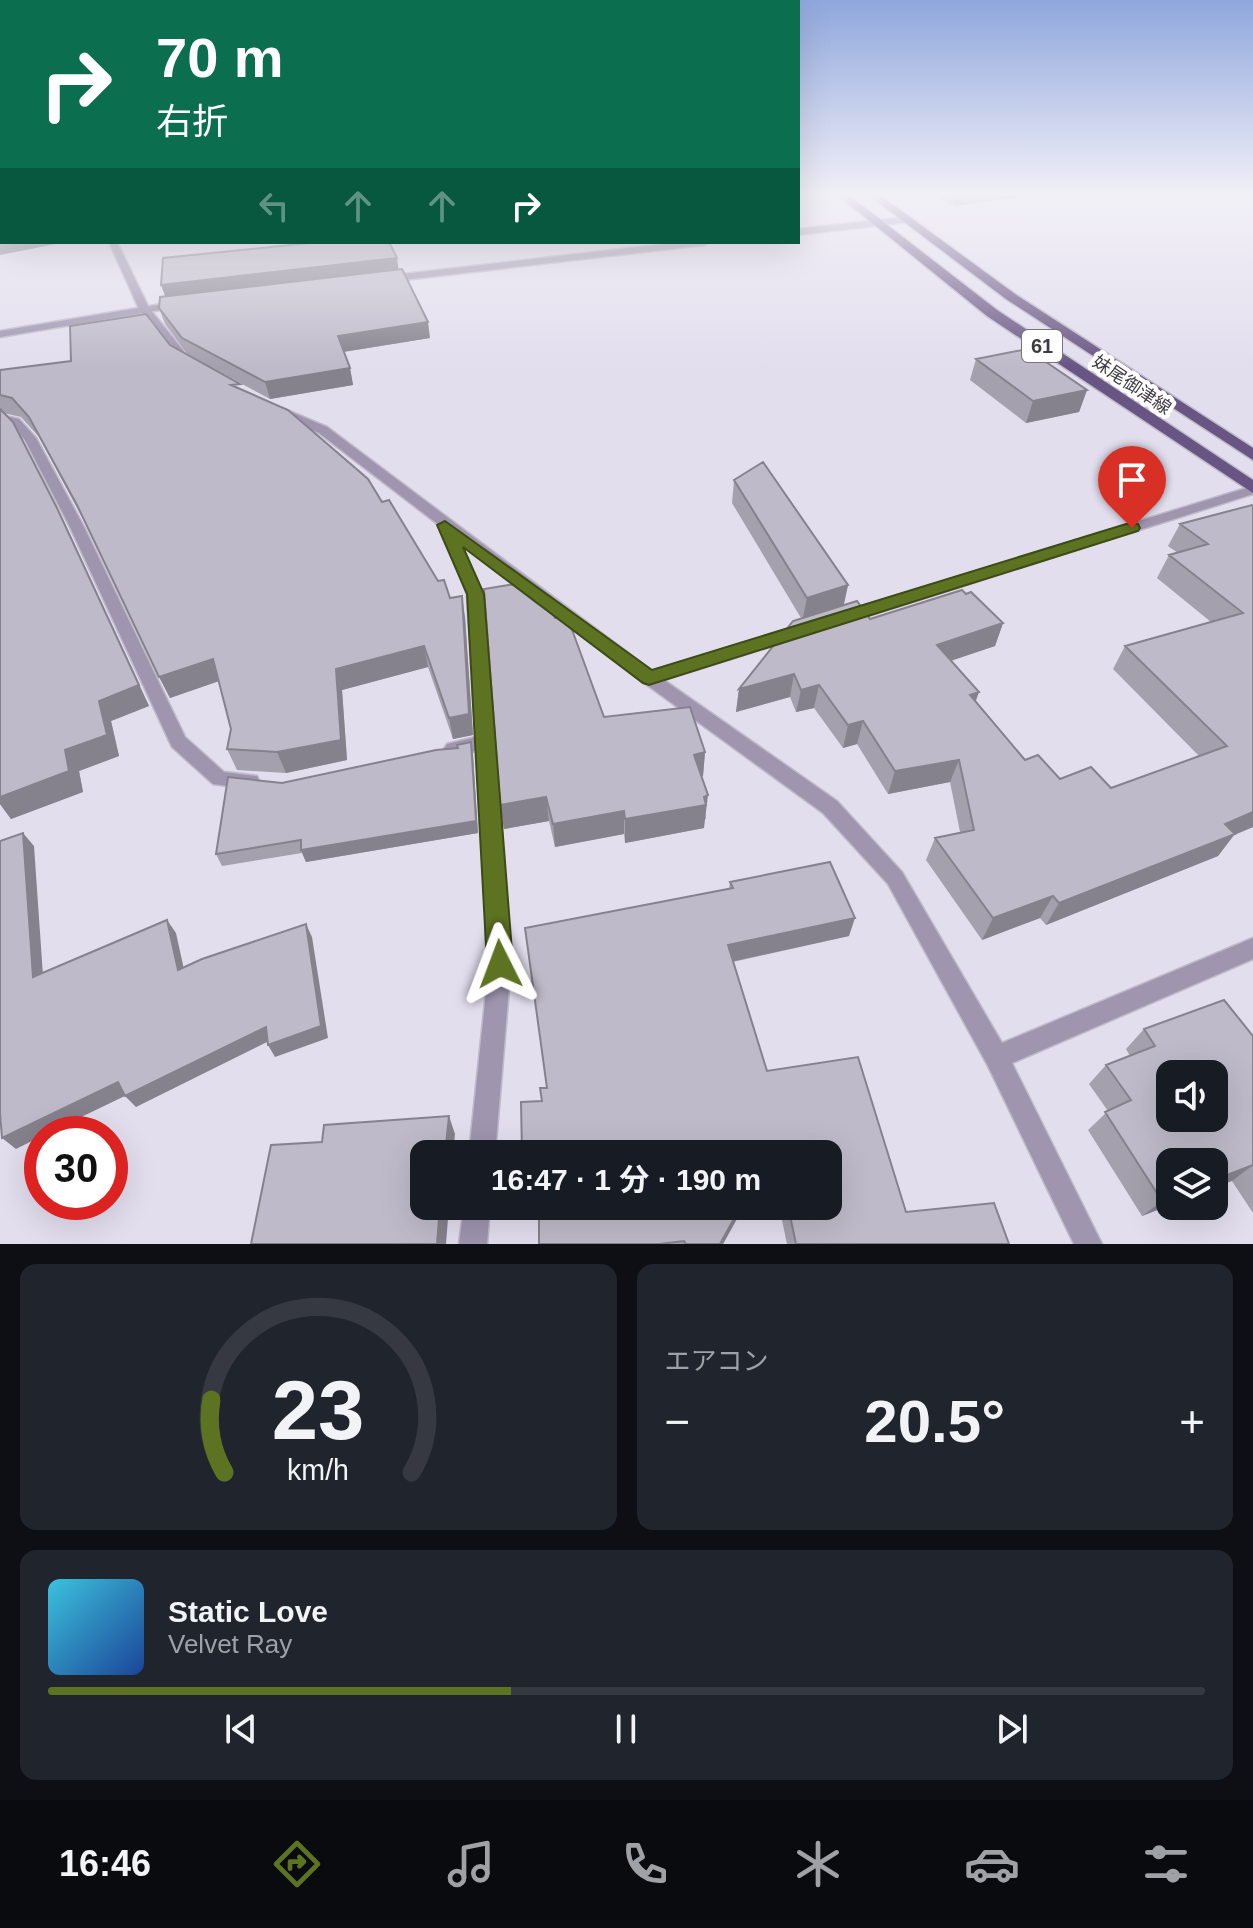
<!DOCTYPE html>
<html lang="ja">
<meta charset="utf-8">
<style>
:root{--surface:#171b24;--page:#20242c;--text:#f1f3f6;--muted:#9ea1a6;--line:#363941;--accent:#5e7322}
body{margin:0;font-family:Helvetica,"Noto Sans JP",sans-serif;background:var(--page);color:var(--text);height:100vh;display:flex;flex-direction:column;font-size:30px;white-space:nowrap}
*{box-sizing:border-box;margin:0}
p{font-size:26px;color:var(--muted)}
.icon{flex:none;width:44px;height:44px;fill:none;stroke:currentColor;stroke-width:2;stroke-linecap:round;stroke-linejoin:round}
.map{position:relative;height:1244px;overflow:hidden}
.sheet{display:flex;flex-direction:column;gap:20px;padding:20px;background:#0d0f14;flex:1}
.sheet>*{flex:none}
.top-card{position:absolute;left:0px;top:0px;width:800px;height:244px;box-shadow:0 8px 32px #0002;background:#0b6e4f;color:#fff;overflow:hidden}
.tools{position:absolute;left:1156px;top:1060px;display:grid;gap:16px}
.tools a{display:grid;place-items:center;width:72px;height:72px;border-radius:16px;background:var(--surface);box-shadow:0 8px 32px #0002;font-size:40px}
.speed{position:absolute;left:24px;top:1116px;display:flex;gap:16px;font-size:40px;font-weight:700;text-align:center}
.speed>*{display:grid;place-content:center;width:104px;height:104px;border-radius:50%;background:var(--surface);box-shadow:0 8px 32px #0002;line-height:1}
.speed .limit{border:12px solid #d22;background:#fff;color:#111}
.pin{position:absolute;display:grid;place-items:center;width:68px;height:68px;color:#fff;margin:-82px -34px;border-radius:50% 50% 50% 0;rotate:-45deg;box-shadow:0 0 8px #0007}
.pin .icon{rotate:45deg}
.me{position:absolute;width:88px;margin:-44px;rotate:357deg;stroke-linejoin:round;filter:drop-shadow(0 0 6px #0008)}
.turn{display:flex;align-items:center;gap:28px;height:168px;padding:0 24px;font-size:36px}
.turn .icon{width:104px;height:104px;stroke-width:2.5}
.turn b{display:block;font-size:56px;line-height:68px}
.lanes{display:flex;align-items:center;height:76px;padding:0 24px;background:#0003;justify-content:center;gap:40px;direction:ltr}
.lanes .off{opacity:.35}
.big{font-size:60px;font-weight:700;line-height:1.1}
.sheet .card{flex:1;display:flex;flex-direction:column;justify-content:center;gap:12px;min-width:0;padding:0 28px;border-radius:16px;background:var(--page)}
.sheet .dial{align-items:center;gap:0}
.dial svg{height:208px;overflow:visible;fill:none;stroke:var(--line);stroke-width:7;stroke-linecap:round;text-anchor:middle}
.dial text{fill:var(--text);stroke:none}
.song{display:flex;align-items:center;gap:24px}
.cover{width:96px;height:96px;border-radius:12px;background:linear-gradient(135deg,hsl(190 70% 55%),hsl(220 70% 35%))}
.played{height:8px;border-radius:4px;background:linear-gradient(90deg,var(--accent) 40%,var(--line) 40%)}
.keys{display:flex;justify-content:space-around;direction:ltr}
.heat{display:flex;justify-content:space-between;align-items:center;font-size:44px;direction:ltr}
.sheet .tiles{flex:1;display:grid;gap:20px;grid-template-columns:1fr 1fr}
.card:last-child{grid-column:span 2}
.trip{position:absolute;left:410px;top:1140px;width:432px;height:80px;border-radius:16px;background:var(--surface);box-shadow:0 8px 32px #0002;font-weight:700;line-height:80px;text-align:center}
.tab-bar{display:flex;height:128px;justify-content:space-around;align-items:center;background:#090b0e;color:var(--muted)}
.tab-bar .icon{width:56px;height:56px}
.tab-bar .current{color:var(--accent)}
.tab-bar b{font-size:36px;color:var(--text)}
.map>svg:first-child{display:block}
</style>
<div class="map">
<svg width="1253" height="1244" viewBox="0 0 1253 1244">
<rect width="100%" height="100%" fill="#e3deee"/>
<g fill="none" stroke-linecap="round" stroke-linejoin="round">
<g stroke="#bfbac8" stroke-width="3">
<path id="minor" d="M109 242H117L149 308 191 360V364H183L139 309Z
M282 408 327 427 652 671 801 625 807 627 809 631 807 635 664 680 837 801 902 872 1002 1043 1253 938V959L1012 1063 1102 1244H1074L988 1066 888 884 823 813 643 682 458 540 483 594 511 964 495 1154H469L489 964 476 751 453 756 447 754 444 749 447 744 476 737 467 594 439 525 319 433 278 415V409Z
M0 415 19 419 36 438 84 527 185 737 224 772 257 776 259 781 257 786 250 789 213 784 172 747 70 527 25 440 11 425 0 423Z
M1253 486V494L852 621H840L838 617 840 613Z
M464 1206H490L487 1244H459Z"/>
</g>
<g stroke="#bfbac8" stroke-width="3">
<path id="tertiary" d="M905 217 908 218V222L798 235V229Z
M682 242H709L705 245 386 282 381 279 386 276Z
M180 301 185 304 184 306 0 337V331Z"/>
</g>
<g stroke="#bfbac8" stroke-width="3">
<path id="primary" d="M835 193H846L997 310 1253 480V493L987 316Z
M866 193H877L1015 294 1253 448V460L1006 299Z"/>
</g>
<use href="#minor" fill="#9f95af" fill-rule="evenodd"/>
<use href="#tertiary" fill="#9f95af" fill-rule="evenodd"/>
<use href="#primary" fill="#685583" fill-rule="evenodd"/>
</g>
<path fill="#a4a0ad" d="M930 193H1035L1034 195 954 206Z
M399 269 430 338 344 352 350 368 353 385 270 399 188 355 165 324 159 308 165 296 161 285Z
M170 345 242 390 382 502 450 598 465 617 473 735 453 739 428 667 342 690 347 760 286 773 237 770 227 749 231 729 219 681 170 698 84 521 39 437 21 417 3 413 67 528 149 706 111 721 119 756 79 771 83 792 11 819 0 804V370L71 361Z
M976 359 1087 390 1079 412 1026 423 970 380Z
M734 480 848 585 843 605 870 619 1003 623 995 646 951 660 976 701 1025 760 1060 779 1111 788 1199 756 1113 669 1125 646 1211 622 1157 578 1169 555 1178 553 1168 546 1180 524 1253 506V827L1234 835 1218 856 1046 925 1040 918 982 940 926 860 935 838 960 832 950 782 888 794 857 744 843 748 814 708 796 712 790 697 736 712 739 689 801 618 732 503Z
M555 618 604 717 705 752 703 776 701 777 706 819H704V828L625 843 624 834 555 847 549 821 504 829 500 805Z
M473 755 478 833 306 862 302 853 222 866 216 854 282 783Z
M730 882 849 936 733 962 767 1071 906 1212 1009 1244H787L779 1206H828V1154H522L547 1088 729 889Z
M1144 1029 1253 1036V1213L1232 1181 1170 1162V1205L1142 1216 1088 1130 1108 1111 1089 1084 1106 1065 1130 1056 1126 1049Z
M539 1206H744L723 1244H539Z"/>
<path fill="#86828d" d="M957 193H1035L1034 195 954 206Z
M0 237H2V242H66L0 255Z
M397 258 399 273 167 300 161 285Z
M428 322 430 338 342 352 338 336Z
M350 368 353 385 270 399 265 382Z
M1087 390 1079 412 1026 423 1033 401Z
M57 508 149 706 111 721 119 756 79 771 83 792 11 819 0 804V797L65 750Z
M848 585 843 609 802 622 807 598Z
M462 596 465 617 473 735 453 739 449 718Z
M1003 623 995 646 930 668 937 645Z
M424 646 428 667 342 690 347 760 286 773 277 752 336 669Z
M213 659 222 680 170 698 159 677Z
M794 674 790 697 736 712 739 689Z
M819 685 814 708 796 712 801 690Z
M979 692 971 715 970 695Z
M863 721 857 744 843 748 848 725Z
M471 742 473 755 478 833 306 862 301 850Z
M705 752 703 776 692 779 694 755Z
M959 760 950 782 888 794 895 771Z
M708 795 704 828 625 843V819Z
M546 797 549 821 504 829 500 805Z
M624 811V834L555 847 553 824Z
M1253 812V827L1234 835 1218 856 1046 925 1059 903 1225 824Z
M23 833 34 846 44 990 33 977Z
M1053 896 1040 918 982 940 993 918Z
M855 918 849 936 725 963 728 945Z
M167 920 176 933 187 983 178 970Z
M306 924 312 937 328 1038 275 1057 268 1045Z
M266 1027 273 1039 136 1107 125 1096Z
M118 1082 129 1094 46 1134H42V1136L16 1149 2 1138Z
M449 1116 455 1134 453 1154H445Z
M1253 1165 1232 1181 1214 1188V1180Z
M1170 1198V1205L1142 1216 1162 1201Z
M440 1206H449L446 1244H437Z
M741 1206H744L723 1244H720Z"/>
<path fill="#bfbac9" stroke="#86828d" stroke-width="2" fill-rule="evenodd" d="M0 193H2V237H0Z
M320 242H389L397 258 161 285 163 258Z
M402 269 428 322 338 336 350 368 265 382 182 338 159 308 160 297Z
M146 314 170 345 240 384 231 385 288 410 368 479 382 502 389 500 438 581 444 580 450 598 462 596 469 714 449 718 424 646 336 669 341 740 277 752 227 749 231 729 213 659 159 677 77 505 29 417 12 398 0 395V370L71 361 70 326Z
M1027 349 1087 390 1033 401 976 359Z
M0 409 13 422 57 508 139 685 99 701 107 735 65 750 69 771 0 797Z
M763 462 848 585 807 598 734 480Z
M1252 505 1253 506V812L1225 824 1235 834 1059 903 1053 896 993 918 935 838 974 830 959 760 895 771 863 721 848 725 819 685 801 690 794 674 739 689 793 621 857 601 870 619 962 590 966 594 971 592 1003 623 937 645 979 692 970 695 1025 760 1038 755 1060 779 1091 767 1111 788 1227 746 1125 646 1243 613 1169 555 1208 544 1180 524Z
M515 584 552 611 555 618 567 616 604 717 690 707 705 752 694 755 708 795 704 797 706 805 625 819 624 811 553 824 546 797 500 805 484 589Z
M471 742 476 821 301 850V840L216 854 228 777 282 783 436 750 458 748 457 745Z
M23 833 33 977 167 920 178 970 202 959 306 924 321 1026 268 1045 266 1027 125 1096 118 1082 2 1138 0 1113V841Z
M830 862 855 918 728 945 767 1071 858 1057 906 1212 994 1203 1009 1244H796L788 1206H828V1154H776L774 1145 769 1154H522L521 1102 542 1101 540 1088H547L525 928 733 888 730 882Z
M1224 1000 1253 1036V1165L1214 1180V1162H1170V1198L1162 1201 1105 1112 1131 1100 1106 1065 1155 1046 1144 1029ZM1170 1074H1214V1118H1170Z
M449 1116 445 1154H424V1206H440L437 1244H251L271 1145 322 1142 324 1125Z
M539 1206H741L720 1244H686L684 1241 659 1244H539Z"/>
<linearGradient id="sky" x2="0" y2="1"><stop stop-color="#8fa7dd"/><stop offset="0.53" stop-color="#f2f0f7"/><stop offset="1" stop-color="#f2f0f7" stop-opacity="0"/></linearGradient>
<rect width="1253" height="367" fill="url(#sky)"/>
<path fill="#5e7322" stroke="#3d4b16" stroke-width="2" d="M445 521 652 670 1126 524H1138L1140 528 1138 531 649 685 643 683 463 547 484 594 513 964 509 973 500 976 491 973 487 964 467 594 437 525Z"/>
<g text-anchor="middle" stroke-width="8" stroke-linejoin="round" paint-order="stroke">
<g font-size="18" fill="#3e3b42" stroke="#fff">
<text transform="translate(1132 385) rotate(34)" y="6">妹尾御津線</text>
</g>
<rect fill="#fff" stroke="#78767b" stroke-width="2" x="1022" y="330" width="40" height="32" rx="6"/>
<g font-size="20" font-weight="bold" fill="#3e3b42">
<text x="1042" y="353">61</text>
</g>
</g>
</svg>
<div class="tools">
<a><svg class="icon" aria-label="sound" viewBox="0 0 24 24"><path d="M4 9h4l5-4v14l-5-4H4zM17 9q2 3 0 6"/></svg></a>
<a><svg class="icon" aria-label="layers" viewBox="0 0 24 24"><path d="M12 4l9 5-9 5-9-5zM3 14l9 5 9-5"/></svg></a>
</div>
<div class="speed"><div class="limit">30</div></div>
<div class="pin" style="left:1132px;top:528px;background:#d93025"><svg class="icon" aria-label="arrive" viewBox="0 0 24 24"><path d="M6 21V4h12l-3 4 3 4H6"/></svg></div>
<svg class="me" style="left:500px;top:964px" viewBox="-20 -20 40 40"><path d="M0-17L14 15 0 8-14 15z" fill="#5e7322" stroke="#fff" stroke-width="4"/></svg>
<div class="trip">16:47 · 1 分 · 190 m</div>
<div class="top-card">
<div class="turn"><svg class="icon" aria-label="right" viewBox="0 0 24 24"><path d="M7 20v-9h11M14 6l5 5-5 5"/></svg><div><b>70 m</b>右折</div></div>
<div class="lanes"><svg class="icon off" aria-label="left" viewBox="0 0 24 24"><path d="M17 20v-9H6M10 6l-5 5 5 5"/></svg><svg class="icon off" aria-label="ahead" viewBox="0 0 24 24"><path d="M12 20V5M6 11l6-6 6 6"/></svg><svg class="icon off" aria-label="ahead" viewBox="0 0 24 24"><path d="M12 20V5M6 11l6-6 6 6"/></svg><svg class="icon" aria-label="right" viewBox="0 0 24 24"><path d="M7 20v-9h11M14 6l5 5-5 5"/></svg></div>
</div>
</div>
<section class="sheet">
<div class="tiles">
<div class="card dial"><svg viewBox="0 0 100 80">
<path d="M14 69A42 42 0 1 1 86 69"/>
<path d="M14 69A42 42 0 0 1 9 41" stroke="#5e7322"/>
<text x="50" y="56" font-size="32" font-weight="700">23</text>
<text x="50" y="72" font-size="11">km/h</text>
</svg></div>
<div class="card"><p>エアコン</p>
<div class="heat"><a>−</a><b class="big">20.5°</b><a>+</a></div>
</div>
<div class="card">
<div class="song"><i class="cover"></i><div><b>Static Love</b><p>Velvet Ray</p></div></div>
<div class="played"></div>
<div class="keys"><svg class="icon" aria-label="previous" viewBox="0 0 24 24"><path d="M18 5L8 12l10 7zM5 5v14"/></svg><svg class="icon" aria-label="pause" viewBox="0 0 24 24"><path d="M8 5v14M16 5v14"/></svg><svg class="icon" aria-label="next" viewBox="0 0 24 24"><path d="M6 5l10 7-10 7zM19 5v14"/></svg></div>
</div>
</div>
</section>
<nav class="tab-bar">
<b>16:46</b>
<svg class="icon current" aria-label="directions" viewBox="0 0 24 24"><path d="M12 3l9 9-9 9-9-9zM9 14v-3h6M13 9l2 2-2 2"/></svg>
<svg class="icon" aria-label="music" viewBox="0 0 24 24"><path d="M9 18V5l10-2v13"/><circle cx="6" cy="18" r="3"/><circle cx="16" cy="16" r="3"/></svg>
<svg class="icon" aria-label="phone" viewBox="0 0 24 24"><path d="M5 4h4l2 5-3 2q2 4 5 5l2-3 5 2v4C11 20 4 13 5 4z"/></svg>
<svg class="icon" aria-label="climate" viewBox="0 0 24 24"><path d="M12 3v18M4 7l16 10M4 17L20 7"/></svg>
<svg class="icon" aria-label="car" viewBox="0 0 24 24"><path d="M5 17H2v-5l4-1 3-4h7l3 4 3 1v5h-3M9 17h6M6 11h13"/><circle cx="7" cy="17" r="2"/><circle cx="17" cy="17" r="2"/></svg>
<svg class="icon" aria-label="filters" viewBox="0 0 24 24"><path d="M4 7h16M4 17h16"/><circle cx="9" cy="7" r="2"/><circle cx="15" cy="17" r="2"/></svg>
</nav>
